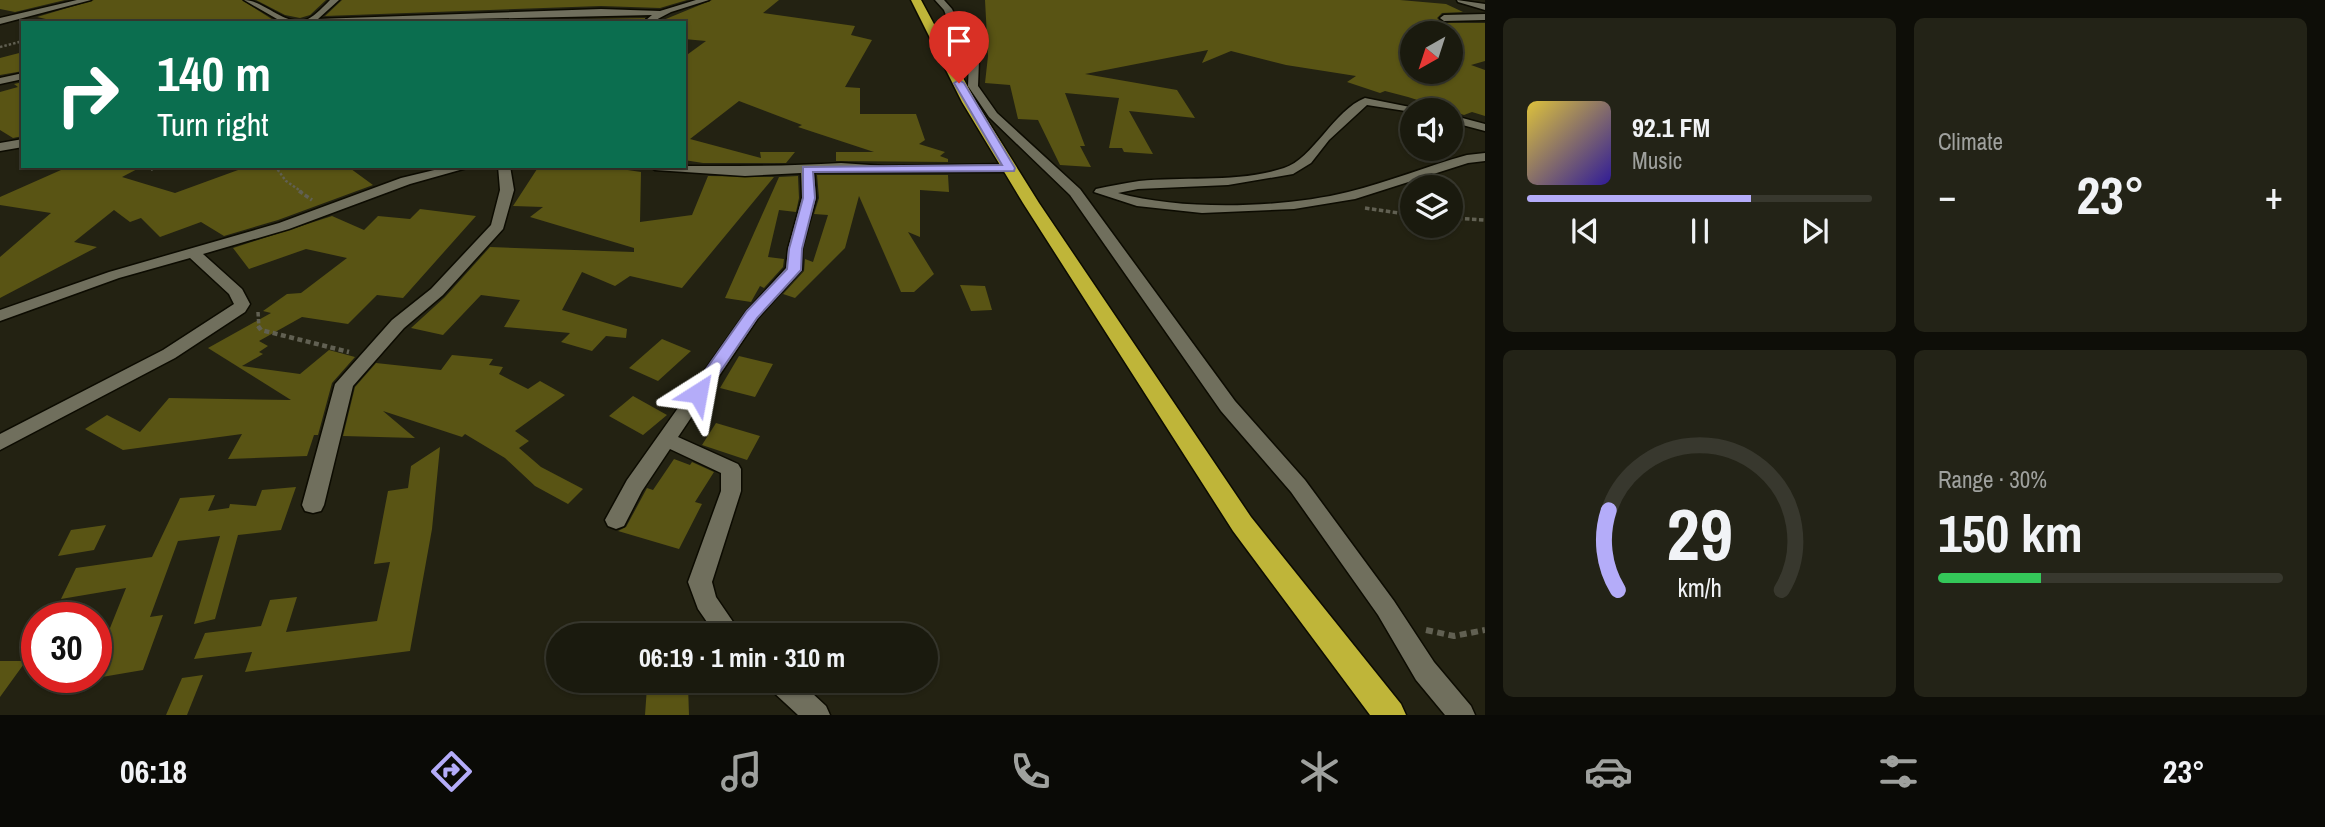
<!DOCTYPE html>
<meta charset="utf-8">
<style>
:root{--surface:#1a1a0e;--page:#232317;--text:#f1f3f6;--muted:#9fa19e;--line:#38382e;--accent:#b4acf9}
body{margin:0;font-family:"Archivo Narrow",sans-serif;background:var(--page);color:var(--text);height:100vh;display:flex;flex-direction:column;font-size:26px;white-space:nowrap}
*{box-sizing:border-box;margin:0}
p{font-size:23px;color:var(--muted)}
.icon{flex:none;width:38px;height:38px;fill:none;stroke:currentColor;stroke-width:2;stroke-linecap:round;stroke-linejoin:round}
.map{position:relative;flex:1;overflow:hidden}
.panel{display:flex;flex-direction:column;gap:18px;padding:18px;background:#0e0e08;width:840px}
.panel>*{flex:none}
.hud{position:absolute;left:21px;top:21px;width:665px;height:147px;border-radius:0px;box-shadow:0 2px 5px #0004,0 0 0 2px var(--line);background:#0b6e4f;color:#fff;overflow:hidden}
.needle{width:46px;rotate:219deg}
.buttons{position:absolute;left:1400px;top:21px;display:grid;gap:14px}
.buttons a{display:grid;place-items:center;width:63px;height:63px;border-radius:50%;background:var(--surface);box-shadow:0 2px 5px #0004,0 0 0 2px var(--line);font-size:35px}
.speed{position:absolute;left:21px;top:602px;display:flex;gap:14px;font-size:35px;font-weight:700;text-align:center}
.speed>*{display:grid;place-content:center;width:91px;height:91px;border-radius:50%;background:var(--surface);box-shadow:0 2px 5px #0004,0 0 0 2px var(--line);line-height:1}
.speed .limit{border:10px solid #d22;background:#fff;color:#111}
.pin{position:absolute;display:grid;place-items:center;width:60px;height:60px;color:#fff;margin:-72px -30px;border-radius:50% 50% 50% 0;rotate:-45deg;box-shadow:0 0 7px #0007}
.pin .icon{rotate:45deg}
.me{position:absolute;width:77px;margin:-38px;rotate:34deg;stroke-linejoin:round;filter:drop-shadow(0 0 5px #0008)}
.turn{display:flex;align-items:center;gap:24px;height:147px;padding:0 21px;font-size:32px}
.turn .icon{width:91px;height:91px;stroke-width:2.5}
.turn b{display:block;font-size:49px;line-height:60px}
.big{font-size:52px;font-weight:800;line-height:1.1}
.panel .card{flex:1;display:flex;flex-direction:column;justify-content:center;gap:10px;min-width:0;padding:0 24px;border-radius:10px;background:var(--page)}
.panel .dial{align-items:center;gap:0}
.dial svg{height:182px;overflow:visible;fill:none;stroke:var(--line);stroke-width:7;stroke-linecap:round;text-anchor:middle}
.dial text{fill:var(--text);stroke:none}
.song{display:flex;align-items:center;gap:21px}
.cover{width:84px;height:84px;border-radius:10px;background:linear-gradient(135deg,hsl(50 70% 55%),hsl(250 70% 35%))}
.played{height:7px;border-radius:4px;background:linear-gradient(90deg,var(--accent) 65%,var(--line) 65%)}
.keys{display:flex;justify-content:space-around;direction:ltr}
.heat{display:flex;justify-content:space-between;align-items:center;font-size:38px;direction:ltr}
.charge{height:10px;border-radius:5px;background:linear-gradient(90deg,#34c759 30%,var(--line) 0)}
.panel .tiles{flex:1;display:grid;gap:18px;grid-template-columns:repeat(2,1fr)}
.trip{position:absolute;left:546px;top:623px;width:392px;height:70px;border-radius:35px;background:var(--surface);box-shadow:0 2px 5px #0004,0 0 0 2px var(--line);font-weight:800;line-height:70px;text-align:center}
.dock{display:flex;height:112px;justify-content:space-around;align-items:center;background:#0a0a06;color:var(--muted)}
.dock .icon{width:49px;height:49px}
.dock .current{color:var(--accent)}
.dock b{font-size:32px;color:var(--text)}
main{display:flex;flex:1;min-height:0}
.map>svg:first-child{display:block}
</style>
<main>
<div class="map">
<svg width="1485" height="715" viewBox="0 0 1485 715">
<rect width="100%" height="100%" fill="#232212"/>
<path fill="#595414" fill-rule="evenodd" d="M0 0H65L15 12 0 9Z
M94 0H242L278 23H63L37 17Z
M256 0H326L310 15 300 18 285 15Z
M342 0H687L660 8 601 6 325 16Z
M712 0H779L763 13 855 26 851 35 872 40 845 87 860 88V114H916L925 140 919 144 945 152 940 156 948 159V162L836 161V152H874L798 127 802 125 739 101 690 139 761 158 760 152H795L786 163H703L684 160V57L706 41 684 39V23H656Z
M985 0H1400L1446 4 1463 12 1442 13 1437 18 1442 23H1485V61L1471 65 1485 70V116L1472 112 1464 115 1408 97 1385 91 1380 93 1347 82 1356 76 1286 65 1231 51 1202 63 1208 50 1085 74 1177 90 1195 118 1129 111 1153 154 1124 152 1122 148H1109L1119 98 1065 93 1085 146H1080L1091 167 1060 165 1038 120 1018 119 1010 85 985 83 988 56ZM1412 33H1451V72H1412Z
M645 18V23L530 20Z
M23 52V71L0 75V58Z
M23 82V136L13 138 0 130V92L18 87 14 84Z
M70 166H143L122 177 175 193 249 166H347L373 185 278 220 224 236 201 222 160 237 141 218 130 222 114 210 74 242 97 247 0 298V257L51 213 0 205V197Z
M539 166H601L641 172 640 222 692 215 708 176 774 177 682 288 630 276 615 286 582 272 562 310 627 329 626 338 606 336 592 351 561 342 570 333 504 327 520 300 481 295 443 335 411 328 445 297 490 247 634 252V248L530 217 543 207 513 206Z
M817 175H948L949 192 920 190V237L908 232 934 274 914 292H901L859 196 845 248 795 298 783 294 804 271 805 259 813 262 828 215 814 214 819 198Z
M798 176 799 198 796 212 779 210 768 257 784 259 783 267 764 288 760 286 751 302 725 298 779 177Z
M420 209 476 216 403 298 377 295 348 324 302 317 259 341 268 346 259 352 263 354 242 366 300 374 329 350 355 357 332 383 318 435H314L307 456 228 459 242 434 123 450 85 429 107 415 140 432 169 398 291 400 208 348 271 313 263 311 287 294 301 293 347 258 306 249 249 269 233 248 332 216 364 230 378 216 410 219Z
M960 285 985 286 992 310 971 311Z
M662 339 691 351 658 381 629 368Z
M452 355 493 359 489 365 503 367 499 374 528 389 540 381 565 395 515 431 529 441 519 448 541 467 583 489 568 504 535 486 505 458 465 434 462 437 383 411 415 438 343 436 355 387 376 363 441 370Z
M739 356 773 364 755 397 720 388Z
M633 396 667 415 643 435 609 416Z
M716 423 760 436 747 460 702 445Z
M440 447 432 529 410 651 245 672 252 652 194 659 205 633 261 626 270 600 297 597 286 632 377 621 390 562 374 564 388 491 408 488 411 466Z
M674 459 690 465 692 462 714 472 695 502 702 504 679 549 618 531 626 527 647 488 653 490Z
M296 487 281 530 238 535 215 619 194 624 220 536 178 541 150 617 163 615 143 670 96 678V635L108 633 126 588 61 599 76 568 152 557 180 498 215 495 208 511 229 508 230 504 256 506 262 490Z
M106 525 94 550 58 556 71 530Z
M0 661H26L0 697Z
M203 675 187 715H166L182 678Z
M688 685 689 715H645L647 687Z"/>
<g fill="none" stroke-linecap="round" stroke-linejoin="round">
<g stroke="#0c0b01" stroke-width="3">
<path id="minor" d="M77 0H91L0 24V18Z
M244 0C264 0 288 29 308 19 316 15 324 6 330 0H339L318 19 601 9 660 11 696 0H709L671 12 650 23 646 20 652 15 284 23Z
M935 0H944L952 9 964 36 979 60 978 86 997 113 1080 189 1235 401 1305 480 1394 601 1434 662 1471 706 1475 715H1445L1416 680 1378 615 1291 492 1221 411 1070 195 989 117 968 86 969 60 954 36 944 10Z
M1457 0 1485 4V10L1458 2Z
M1485 14V20L1444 21 1440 18 1444 15Z
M23 73V79L0 84V78Z
M1365 98 1425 110 1412 112 1367 105 1329 140 1311 163 1293 174 1228 185 1138 189 1118 193C1183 211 1283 208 1348 192 1389 182 1427 166 1467 155L1485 153V161L1468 163 1355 199 1294 209 1202 213 1137 206 1094 192 1096 189C1110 186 1125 183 1139 181 1186 176 1238 183 1284 168 1313 159 1334 110 1365 98Z
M1451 115 1485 124V131L1451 122Z
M23 139V147L0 151V143Z
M841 163 885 166 1010 164 1016 168 1010 172H814L816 198 802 249V269L758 318 678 437 738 464 741 469V491L712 582 716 597 742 635H716L698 609 688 582 721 491V473L670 449 642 491 624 526 616 529 608 526 605 520 627 480 746 312 786 268 788 249 802 198 801 173 745 176 655 170 649 166C711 166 776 167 841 163Z
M451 166H474L410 184 289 229 203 254 242 289 250 304 245 312 175 358 0 450V434L163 350 234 304 229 294 190 258 119 278 0 321V310L109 272 279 223 401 178Z
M498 166H510L514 190 503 229 443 295 404 328 353 386 324 505 321 511 313 513 305 511 302 505 335 384 392 320 431 289 491 225 500 190Z
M767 681H799L826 706 830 715H798L771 690Z"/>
</g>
<g stroke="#0c0b01" stroke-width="3">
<path id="highway" d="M911 0H921L976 102 1039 203 1251 517 1401 704 1406 715H1370L1233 531 1023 203 962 102Z"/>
</g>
<path stroke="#616052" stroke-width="2.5" stroke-dasharray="2.5 2" stroke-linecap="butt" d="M0 47 23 41
M275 166 286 181 302 192
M151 170 158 166"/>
<path stroke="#616052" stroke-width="3.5" stroke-dasharray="4.5 2.5" stroke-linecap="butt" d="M299 191 312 200
M1365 208 1412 215
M1451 218 1485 220
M258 312 259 328"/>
<path stroke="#616052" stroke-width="4.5" stroke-dasharray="5 3.5" stroke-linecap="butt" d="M258 326 261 330 349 352"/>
<path stroke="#616052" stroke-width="6" stroke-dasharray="7 4.5" stroke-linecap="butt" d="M1426 630 1454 636 1485 630"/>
<use href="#minor" fill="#706f5d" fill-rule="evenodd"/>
<use href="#highway" fill="#bfb539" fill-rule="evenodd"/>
</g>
<path fill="#b4acf9" stroke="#7570a2" stroke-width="2" d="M959 80 964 83 1015 168 1014 171 813 172 815 198 802 249 801 270 757 318 703 397H692L689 393 692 389 747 311 787 269 789 249 803 198V167L1002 165 954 83Z"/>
</svg>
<div class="buttons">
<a><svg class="needle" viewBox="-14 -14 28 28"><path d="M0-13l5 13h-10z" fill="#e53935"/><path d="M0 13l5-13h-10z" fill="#9fa19e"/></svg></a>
<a><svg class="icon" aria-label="sound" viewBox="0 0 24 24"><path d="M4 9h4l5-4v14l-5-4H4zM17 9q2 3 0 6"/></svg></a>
<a><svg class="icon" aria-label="layers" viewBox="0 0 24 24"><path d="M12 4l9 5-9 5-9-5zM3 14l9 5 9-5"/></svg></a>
</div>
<div class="speed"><div class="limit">30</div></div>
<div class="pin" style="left:959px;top:83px;background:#d93025"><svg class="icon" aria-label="arrive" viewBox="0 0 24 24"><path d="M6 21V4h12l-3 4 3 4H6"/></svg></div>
<svg class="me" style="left:698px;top:393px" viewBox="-20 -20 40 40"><path d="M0-17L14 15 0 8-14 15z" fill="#b4acf9" stroke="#fff" stroke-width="4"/></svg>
<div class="trip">06:19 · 1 min · 310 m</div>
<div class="hud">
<div class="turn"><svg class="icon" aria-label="right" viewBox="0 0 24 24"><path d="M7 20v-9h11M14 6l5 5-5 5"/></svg><div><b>140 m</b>Turn right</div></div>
</div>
</div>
<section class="panel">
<div class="tiles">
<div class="card">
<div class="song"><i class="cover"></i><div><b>92.1 FM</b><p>Music</p></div></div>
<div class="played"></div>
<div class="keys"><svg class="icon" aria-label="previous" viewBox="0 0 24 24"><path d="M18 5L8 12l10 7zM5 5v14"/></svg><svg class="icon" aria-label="pause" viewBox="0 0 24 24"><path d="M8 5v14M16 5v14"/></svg><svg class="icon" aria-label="next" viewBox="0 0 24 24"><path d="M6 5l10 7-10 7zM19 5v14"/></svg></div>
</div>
<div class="card"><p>Climate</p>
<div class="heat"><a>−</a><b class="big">23°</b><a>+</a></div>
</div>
<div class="card dial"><svg viewBox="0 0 100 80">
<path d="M14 69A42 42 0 1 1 86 69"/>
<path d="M14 69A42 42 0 0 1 10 34" stroke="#b4acf9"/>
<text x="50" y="56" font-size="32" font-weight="700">29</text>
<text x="50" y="72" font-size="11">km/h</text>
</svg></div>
<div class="card"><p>Range · 30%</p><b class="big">150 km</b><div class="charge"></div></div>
</div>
</section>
</main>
<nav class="dock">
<b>06:18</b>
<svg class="icon current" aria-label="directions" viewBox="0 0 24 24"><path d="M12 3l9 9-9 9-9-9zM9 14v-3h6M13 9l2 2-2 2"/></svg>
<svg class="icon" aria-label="music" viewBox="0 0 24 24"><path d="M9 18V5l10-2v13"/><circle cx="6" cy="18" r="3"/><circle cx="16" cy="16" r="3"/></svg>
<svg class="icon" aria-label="phone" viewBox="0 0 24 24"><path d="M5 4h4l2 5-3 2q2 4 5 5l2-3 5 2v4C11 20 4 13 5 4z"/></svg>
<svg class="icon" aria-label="climate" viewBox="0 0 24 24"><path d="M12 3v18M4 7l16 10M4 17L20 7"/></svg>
<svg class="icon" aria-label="car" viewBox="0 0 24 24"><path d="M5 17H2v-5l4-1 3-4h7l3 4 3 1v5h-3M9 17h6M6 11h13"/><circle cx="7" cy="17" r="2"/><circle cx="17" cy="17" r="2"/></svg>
<svg class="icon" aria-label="filters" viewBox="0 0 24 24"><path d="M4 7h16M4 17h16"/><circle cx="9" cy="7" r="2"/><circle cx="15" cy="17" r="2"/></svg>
<b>23°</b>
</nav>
